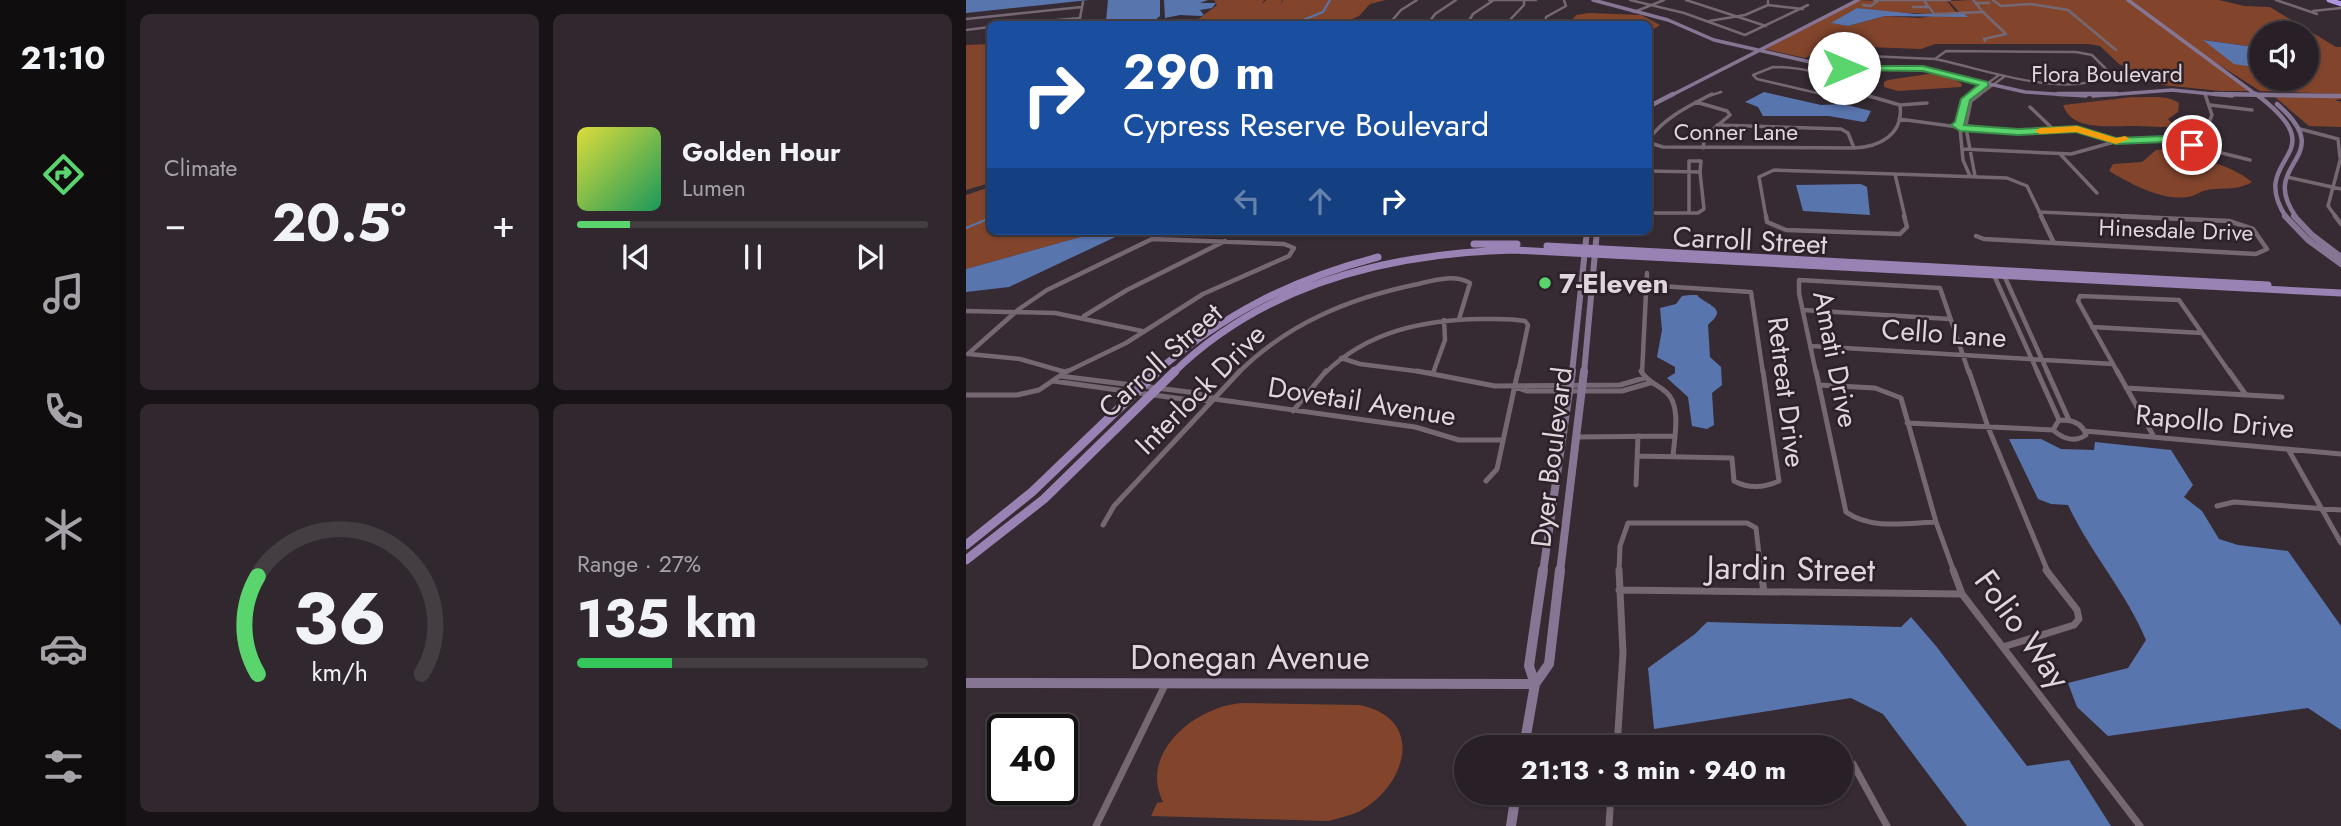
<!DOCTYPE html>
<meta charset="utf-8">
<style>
:root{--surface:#282026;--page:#30282e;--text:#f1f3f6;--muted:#a5a3a7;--line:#443e43;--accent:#5ad56e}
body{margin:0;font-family:Jost,sans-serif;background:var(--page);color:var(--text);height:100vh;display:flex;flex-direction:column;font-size:26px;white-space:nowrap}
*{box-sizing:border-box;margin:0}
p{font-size:23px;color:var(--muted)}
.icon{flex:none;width:38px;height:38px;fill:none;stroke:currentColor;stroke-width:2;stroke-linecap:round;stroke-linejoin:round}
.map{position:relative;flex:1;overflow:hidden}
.side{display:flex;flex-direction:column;gap:14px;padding:14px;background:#161215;width:840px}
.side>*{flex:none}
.guide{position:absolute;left:21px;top:21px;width:665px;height:214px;border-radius:10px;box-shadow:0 2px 5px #0004,0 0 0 2px var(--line);background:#1a4fa0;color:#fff;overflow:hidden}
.fabs{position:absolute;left:1283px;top:21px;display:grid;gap:14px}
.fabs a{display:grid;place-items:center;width:70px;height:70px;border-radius:50%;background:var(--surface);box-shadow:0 2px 5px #0004,0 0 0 2px var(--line);font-size:35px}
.speed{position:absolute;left:21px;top:714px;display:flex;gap:14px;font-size:35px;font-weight:700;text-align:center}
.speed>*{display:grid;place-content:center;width:91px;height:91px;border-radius:50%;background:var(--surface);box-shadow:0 2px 5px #0004,0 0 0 2px var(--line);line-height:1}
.speed .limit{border:4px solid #111;border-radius:10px;background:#fff;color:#111}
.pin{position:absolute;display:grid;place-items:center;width:60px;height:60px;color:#fff;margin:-30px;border:4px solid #fff;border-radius:50%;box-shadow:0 2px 7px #0007}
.me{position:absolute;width:77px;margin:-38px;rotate:90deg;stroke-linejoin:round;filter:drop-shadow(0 0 5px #0008)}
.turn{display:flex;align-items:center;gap:24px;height:147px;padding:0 21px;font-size:32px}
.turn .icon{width:91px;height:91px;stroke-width:2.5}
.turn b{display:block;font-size:49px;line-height:60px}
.lanes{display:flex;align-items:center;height:66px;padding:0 21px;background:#0003;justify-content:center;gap:35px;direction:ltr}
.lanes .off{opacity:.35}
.big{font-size:52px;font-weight:700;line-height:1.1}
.side .card{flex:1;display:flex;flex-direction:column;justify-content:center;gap:10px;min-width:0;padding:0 24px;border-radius:10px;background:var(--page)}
.side .dial{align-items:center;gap:0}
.dial svg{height:182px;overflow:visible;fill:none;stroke:var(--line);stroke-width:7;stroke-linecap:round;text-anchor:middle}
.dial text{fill:var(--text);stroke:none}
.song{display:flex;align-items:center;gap:21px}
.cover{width:84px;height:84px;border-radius:10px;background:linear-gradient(135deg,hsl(60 70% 55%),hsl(150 70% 35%))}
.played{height:7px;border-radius:4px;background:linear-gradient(90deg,var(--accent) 15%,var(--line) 15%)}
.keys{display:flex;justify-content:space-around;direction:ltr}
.heat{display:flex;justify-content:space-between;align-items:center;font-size:38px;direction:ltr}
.charge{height:10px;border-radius:5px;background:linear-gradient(90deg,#34c759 27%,var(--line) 0)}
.side .tiles{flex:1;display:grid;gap:14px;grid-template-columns:repeat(2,1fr)}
.trip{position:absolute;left:488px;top:735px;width:399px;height:70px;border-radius:35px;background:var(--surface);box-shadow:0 2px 5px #0004,0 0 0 2px var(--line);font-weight:700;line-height:70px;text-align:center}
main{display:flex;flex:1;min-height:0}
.dock{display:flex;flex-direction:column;width:126px;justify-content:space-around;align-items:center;background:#100d0f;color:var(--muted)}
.dock .icon{width:49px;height:49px}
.dock .active{color:var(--accent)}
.dock b{font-size:32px;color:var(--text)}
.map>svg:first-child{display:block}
</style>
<main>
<nav class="dock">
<b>21:10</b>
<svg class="icon active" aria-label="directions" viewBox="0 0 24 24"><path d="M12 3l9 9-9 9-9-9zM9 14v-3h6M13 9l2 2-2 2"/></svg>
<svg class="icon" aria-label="music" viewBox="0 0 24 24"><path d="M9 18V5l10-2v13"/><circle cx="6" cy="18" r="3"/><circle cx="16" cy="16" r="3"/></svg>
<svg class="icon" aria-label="phone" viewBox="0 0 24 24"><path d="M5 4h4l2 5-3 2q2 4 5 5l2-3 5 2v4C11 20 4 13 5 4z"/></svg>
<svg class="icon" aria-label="climate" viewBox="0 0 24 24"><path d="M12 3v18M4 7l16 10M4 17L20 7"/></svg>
<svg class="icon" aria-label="car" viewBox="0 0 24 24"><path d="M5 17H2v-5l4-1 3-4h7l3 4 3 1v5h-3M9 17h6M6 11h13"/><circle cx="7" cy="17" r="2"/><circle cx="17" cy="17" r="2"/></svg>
<svg class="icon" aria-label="filters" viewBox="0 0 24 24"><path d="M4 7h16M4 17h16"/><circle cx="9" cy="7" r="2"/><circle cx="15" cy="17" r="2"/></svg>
</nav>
<section class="side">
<div class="tiles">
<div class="card"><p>Climate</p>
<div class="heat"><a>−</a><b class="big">20.5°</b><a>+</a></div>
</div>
<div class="card">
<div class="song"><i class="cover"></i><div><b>Golden Hour</b><p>Lumen</p></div></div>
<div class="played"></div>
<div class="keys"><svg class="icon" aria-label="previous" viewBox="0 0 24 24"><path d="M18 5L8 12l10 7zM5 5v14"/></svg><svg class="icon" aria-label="pause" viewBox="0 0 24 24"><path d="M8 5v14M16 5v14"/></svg><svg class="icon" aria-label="next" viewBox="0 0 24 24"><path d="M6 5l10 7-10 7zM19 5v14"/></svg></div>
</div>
<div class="card dial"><svg viewBox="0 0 100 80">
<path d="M14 69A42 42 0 1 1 86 69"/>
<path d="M14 69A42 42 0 0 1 14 26" stroke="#5ad56e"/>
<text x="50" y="56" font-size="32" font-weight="700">36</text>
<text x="50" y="72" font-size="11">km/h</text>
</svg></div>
<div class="card"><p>Range · 27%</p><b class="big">135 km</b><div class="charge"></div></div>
</div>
</section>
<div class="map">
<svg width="1375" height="826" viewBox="0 0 1375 826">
<rect width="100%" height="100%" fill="#362a33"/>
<path fill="#82452c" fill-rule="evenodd" d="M248 0H298L296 4 300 0H316L315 5 317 0H420L404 4 393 16 375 24H226L251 5Z
M893 0 911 1 905 7 914 1H981L990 12 969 13 958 2 966 14 921 12 891 8 866 23 882 26 919 16 954 18 993 12 983 1 1005 0 1018 12 1008 0H1026L1035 6 1029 0H1160L1283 91H1255L1196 85 1153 64 1134 46 1123 44H969L955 49 873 46 839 58 799 49Z
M1163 0H1253L1278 6 1304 7 1370 47H1375V94L1294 91 1236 54ZM1295 33H1340V79H1327L1329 82 1317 79H1295V68L1238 40 1295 48Z
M623 13 675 15 694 25 683 32 682 24 604 23 610 15Z
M24 44V183L0 190V45Z
M969 73 985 77 996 84 995 87 932 91 918 87V82L922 80Z
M1167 97C1183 98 1200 94 1213 103L1212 112 1202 119 1209 126C1196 128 1184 126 1171 126 1149 125 1106 133 1097 105Z
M1309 97H1375V99L1369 100 1375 102V127L1343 126Z
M1207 149C1234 161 1263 163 1286 182 1270 192 1254 186 1237 191 1232 193 1228 196 1222 197 1196 201 1165 184 1143 171L1147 164 1176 162 1190 150Z
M24 187V231H136L0 269V195Z
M276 703 393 705C460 718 441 785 394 811 384 816 373 818 362 821L185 816 191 803 197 802C172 752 231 706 276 703Z"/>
<path fill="#5975ae" d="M0 0H123L0 13Z
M142 0H194V16C178 32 139 25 118 24L140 21Z
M198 0H242L234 3H250L246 8 234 10 238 15 235 16 214 15 199 18Z
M891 8 950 14 997 13 1002 17 919 16 882 26 865 23Z
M1237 40 1295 48V68L1268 64Z
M798 92 855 105 877 104 905 111 900 121 897 122 863 116H797L792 107 779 102Z
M895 184 901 187 904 215 837 211 830 185Z
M136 231H162L43 287 0 292V269Z
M724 295H731C736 302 756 307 750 316 748 320 744 322 742 325L744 357 755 367 756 385 746 393 748 425 741 429 726 426 722 397 701 378 709 373V367L691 357 696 330 694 308 710 304 716 296Z
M1043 439H1075L1095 449 1128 450 1129 442 1205 450 1227 485 1218 497 1236 511 1253 539 1272 545 1322 551 1375 626V730L1342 708 1142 736 1111 707 1102 683 1162 668 1180 640C1160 592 1124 552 1102 505L1085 504 1072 499Z
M945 617 970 646 1061 766 1103 760 1145 826H1001L917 714 885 698 688 729 682 668 729 634 741 622 935 627Z"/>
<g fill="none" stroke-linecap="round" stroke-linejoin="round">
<path stroke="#5975ae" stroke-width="2" d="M327 24 357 12 364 0
M0 228 24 218"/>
<path stroke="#766873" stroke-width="2.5" d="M523 0H570
M664 0 718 13 779 35 842 5
M720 0 800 26
M908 0H984
M1027 0 1035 6 1065 4 1102 10 1150 50
M1310 0 1351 14
M959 2 968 14 1017 12 1007 0
M1010 3H1023
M802 5 837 9
M897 5 905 6 913 0
M947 7H963
M1347 11 1375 8
M668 12 698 0
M1017 12 1040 34 1018 39 1019 41
M0 19 116 7
M743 21 779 15 802 5V1
M113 23 117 2
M48 24 114 18
M423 24 435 10 451 0
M462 24 469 14 490 0
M501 24 507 14 528 0
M540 24 558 5V1
M579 24 580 17 600 6 598 0
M0 30 24 27
M980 51 1110 52 1126 55 1144 73C1105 102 1015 68 969 59Z
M878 55 969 59
M807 67C835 67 867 74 890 90L851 93 791 79 787 75Z
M1143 76 1159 77 1144 73
M890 90 898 96
M1239 93 1240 96
M743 96 755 92
M1004 96 1033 75
M1012 96 1039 76"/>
<path stroke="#766873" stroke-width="3.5" d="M746 94C723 106 699 117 683 139L684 143 697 147 888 148C913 147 938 135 934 105L896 94
M730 102 761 111 764 115 739 136 737 148
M934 105 961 103
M1244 105 1286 110
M1064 107 1088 130
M933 119 992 127
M994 124 1000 99 1007 94
M751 125 875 129 882 133 888 148
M1000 125 1005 101 1014 94
M1002 126 1052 132 1111 129 1150 141
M994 128 997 160 1004 176
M1000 128 1009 176
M1334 129 1372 139 1374 157
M1233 147 1246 115 1239 94
M996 149 1105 154 1159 139H1199L1284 160
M1095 155 1131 193
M682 171 734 172 738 209 732 213H682
M929 174 1041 178 1061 186 1076 217
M929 174 939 217
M1366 187 1321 177 1375 189
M723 212V161H735L734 172
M1073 212 1184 217
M800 217 793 177 808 170 929 174
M1370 217 1362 206 1375 157"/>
<path stroke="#766873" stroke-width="4.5" d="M800 216 801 222 820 230 934 234 941 227 938 216
M1075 216 1088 243
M1369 216 1375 224
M1010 236 1018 239 1290 254 1301 249 1287 229 1263 221 1147 216
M1027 273 1072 373
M1037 273 1082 373
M679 285 785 292 797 373
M837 310 984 319
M0 311 89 313 176 331
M118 316 161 290 259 241
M1126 327 1236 333
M845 346 1147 364
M2 354 53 309 81 290 186 239 318 244 328 248 323 256 237 294 160 343 98 373
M3 354 54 359 99 372
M375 358 394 364 465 373
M272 373C322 323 384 298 452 284 469 280 488 274 504 283L493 319
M359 373C402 331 457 320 515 319 530 319 544 318 559 321L562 325 552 373
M467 373 479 340 478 320
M676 373 681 273
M850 373 833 293V280L974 288 1003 373
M1152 373 1112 301 1114 296 1213 300 1264 373"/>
<path stroke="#766873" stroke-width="5" d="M96 371 99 372
M451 371 529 386 654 385 678 378
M675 371C681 382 691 384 700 392 716 405 708 439 707 457
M850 371 880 512C905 530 941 523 970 522
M1003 371 1022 427 1082 572
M1071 371 1093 420
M1081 371 1103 420
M1151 371 1188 437
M1263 371 1280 395
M94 376 239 394 248 399
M87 381 231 401 248 399 449 427 493 440H537
M853 385 909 388 935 398 970 522 988 572
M549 387 561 391H656L684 383
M1160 388 1316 397
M0 395H51L73 390 101 371
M327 411 360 371
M1093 420C1105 420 1116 422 1120 435 1108 443 1097 439 1087 430Z
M941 423 1087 430
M1119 431 1375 454
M610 437 707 436
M1322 449 1375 543
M671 456 766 458 768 481C783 489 798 488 813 481L797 371
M520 481 531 469 552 371
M670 485 672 436
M1251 506 1268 502 1375 510
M137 525 148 506 274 371
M653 572 654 546 662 523H781L790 528 795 572"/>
<path stroke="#766873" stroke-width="7" d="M795 570 798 592
M987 570 996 594 1174 826
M653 590 996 594
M1037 647 1108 625 1113 619 1111 610 1080 570
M651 747 657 653 653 570
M875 761 887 764 921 826
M644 797H671L695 793
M130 826 200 683
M643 826 645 793"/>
<path stroke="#877693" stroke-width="3.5" d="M627 0 702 20 748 40 862 66 957 69 1059 92 1120 96
M1162 0 1292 96
M704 96 892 0
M1127 96 1206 90 1266 96"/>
<path stroke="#877693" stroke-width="4.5" d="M1092 94H1151
M1248 94 1375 96
M1290 94C1375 158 1279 154 1320 217
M1311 104C1375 160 1290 160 1330 217
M682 107 707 94"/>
<path stroke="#877693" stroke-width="6" d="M1319 216 1342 240 1375 264
M1328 216 1346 235 1375 257
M606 373 621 231
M618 373 631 231"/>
<path stroke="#877693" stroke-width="8" d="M577 572 606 371
M594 572 618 371"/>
<path stroke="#877693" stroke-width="10" d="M0 683 569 684
M569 684 563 666 577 570
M558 747 569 684 583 664 594 570
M545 826 550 793"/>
<path stroke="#9883b4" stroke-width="7" d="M508 244H551
M581 246 1302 285
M189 373C258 314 324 280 412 257
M207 373C299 283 423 253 548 250L1375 293"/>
<path stroke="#9883b4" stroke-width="9" d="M0 545 66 492 192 371
M0 560 78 499 209 371"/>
<path stroke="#ae95df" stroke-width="5" d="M1363 0 1375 4"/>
</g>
<path fill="#5ad56e" stroke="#3a8a48" stroke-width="2" d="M878 66H957L1022 82V86L1004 100 998 125 1052 129 1111 126 1150 138 1199 136 1231 145 1226 148 1199 142 1150 144 1110 132 1052 135 994 131 985 125 989 122 995 99 1012 85 957 71 875 70Z"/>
<path fill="#f59e0b" d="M1111 126 1150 138 1159 136 1164 139 1150 144 1110 132 1074 134 1069 131 1074 128Z"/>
<circle fill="#5ad56e" stroke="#2c2029" stroke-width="2.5" cx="579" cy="283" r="7"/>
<g text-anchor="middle" stroke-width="5" stroke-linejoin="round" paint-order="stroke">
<g font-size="23" fill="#ded6dc" stroke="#2c2029">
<text x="1141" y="82">Flora Boulevard</text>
<text x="770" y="140">Conner Lane</text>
<text transform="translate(1210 230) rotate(2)" y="8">Hinesdale Drive</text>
</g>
<g font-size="28" fill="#ded6dc" stroke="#2c2029">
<text transform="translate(784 240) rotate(3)" y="10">Carroll Street</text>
<text transform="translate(978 333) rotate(4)" y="10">Cello Lane</text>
<text transform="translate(870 359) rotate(79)" y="10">Amati Drive</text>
<text transform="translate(194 360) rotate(-42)" y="10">Carroll Street</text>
<text transform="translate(234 389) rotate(-45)" y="10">Interlock Drive</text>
<text transform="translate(821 392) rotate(83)" y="10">Retreat Drive</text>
<text transform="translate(396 401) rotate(9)" y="10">Dovetail Avenue</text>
<text transform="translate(1249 421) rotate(5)" y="10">Rapollo Drive</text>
<text transform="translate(585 457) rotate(-83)" y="10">Dyer Boulevard</text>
</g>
<g font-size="28" font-weight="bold" fill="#ded6dc" stroke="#2c2029" text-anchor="start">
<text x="593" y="293">7-Eleven</text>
</g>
<g font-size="33" fill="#ded6dc" stroke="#2c2029">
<text transform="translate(825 568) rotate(1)" y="12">Jardin Street</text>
<text transform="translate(1057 629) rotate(54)" y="12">Folio Way</text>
<text x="284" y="669">Donegan Avenue</text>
</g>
</g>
</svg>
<div class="fabs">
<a><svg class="icon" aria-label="sound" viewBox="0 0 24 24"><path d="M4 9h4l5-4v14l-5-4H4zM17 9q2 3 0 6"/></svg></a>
</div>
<div class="speed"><div class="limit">40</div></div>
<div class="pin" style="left:1226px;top:145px;background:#d93025"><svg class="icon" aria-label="arrive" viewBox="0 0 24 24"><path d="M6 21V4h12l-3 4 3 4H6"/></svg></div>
<svg class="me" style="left:878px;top:68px" viewBox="-20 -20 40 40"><circle r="19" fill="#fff"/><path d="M0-13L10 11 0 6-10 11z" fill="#5ad56e"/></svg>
<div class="trip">21:13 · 3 min · 940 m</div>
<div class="guide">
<div class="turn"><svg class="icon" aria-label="right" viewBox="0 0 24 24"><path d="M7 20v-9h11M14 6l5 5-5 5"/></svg><div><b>290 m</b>Cypress Reserve Boulevard</div></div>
<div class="lanes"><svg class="icon off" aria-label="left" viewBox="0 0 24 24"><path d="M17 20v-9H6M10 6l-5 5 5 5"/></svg><svg class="icon off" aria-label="ahead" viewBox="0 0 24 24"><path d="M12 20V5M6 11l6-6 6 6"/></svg><svg class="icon" aria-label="right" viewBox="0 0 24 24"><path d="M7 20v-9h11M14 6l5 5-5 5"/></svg></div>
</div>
</div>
</main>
